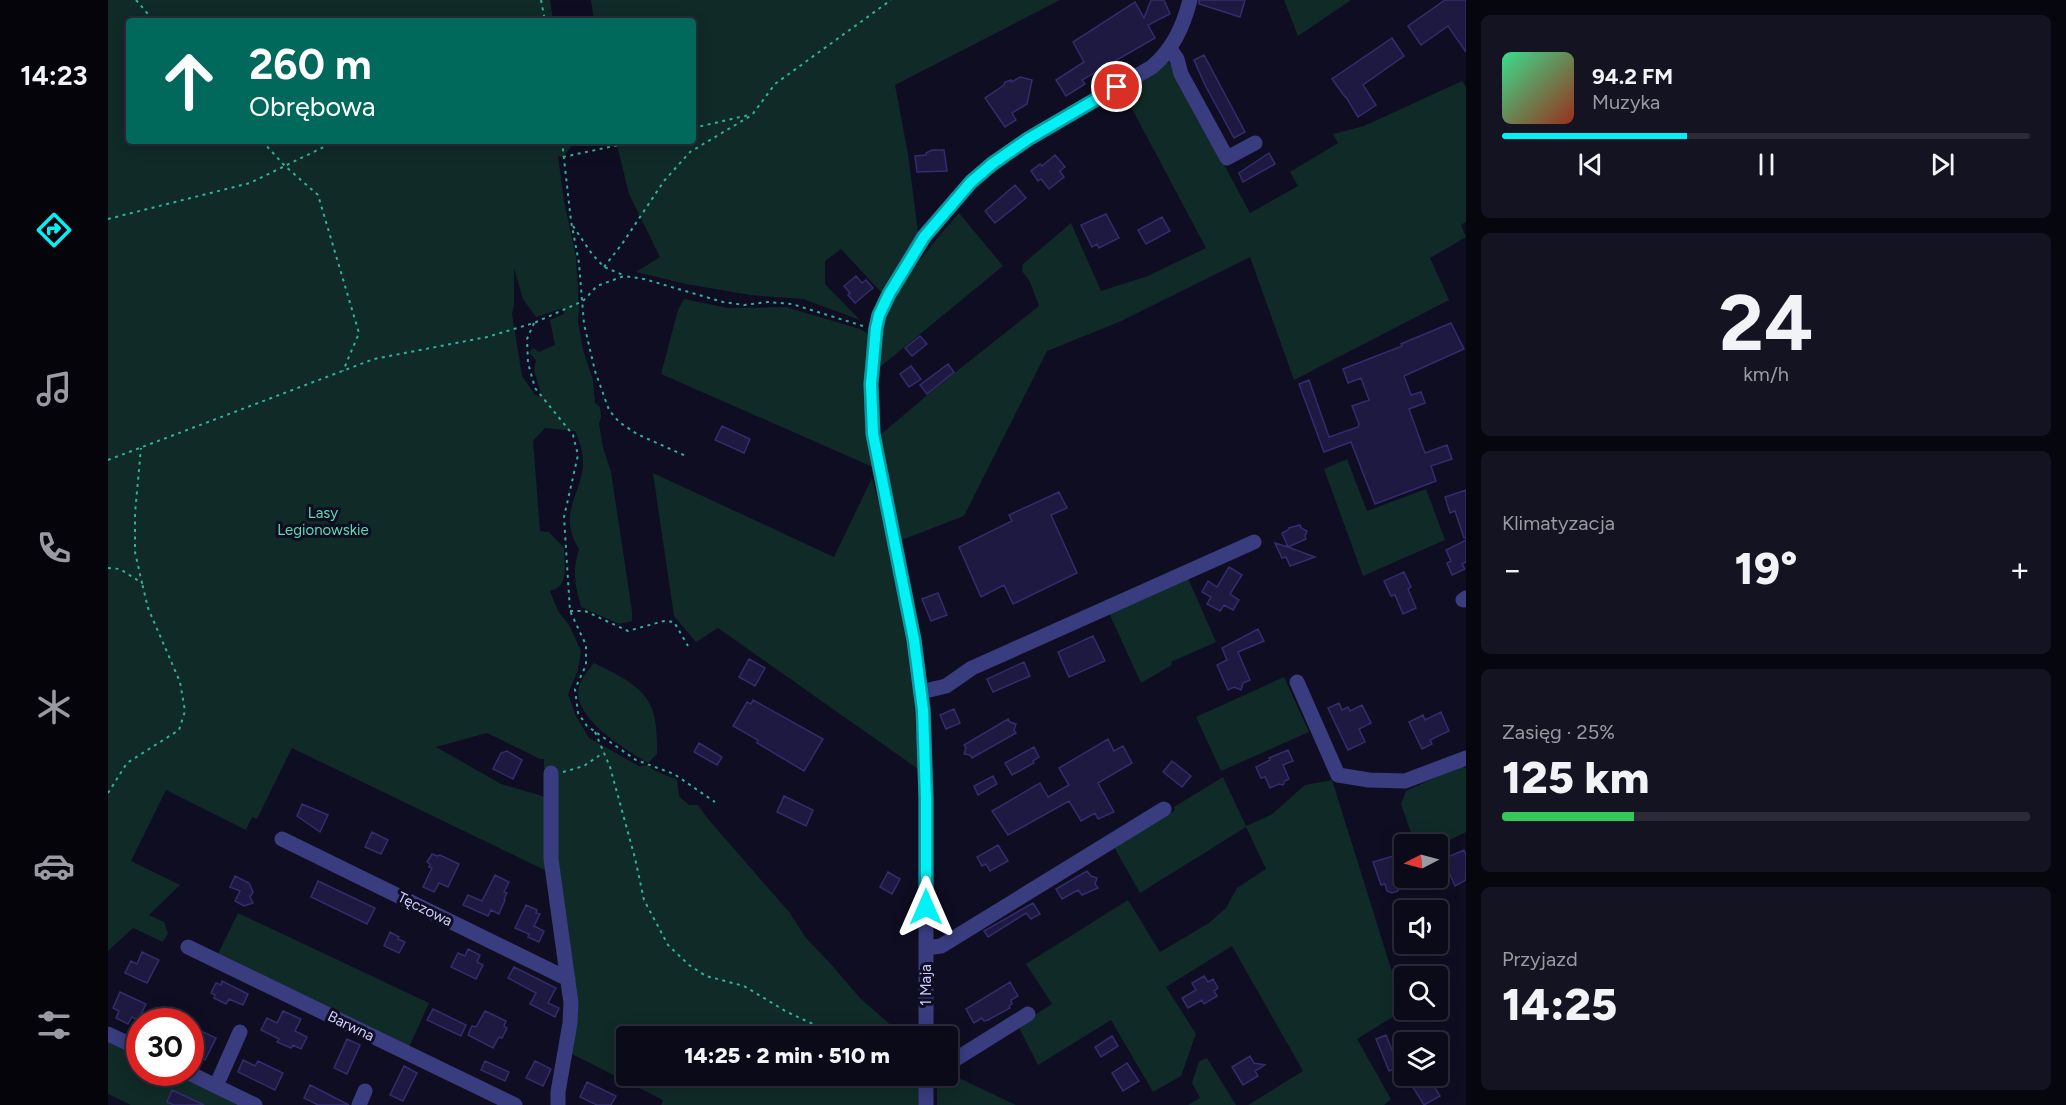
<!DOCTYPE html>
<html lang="pl">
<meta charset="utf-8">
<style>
:root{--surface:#0b0a19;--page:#141322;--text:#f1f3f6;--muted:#9a9aa2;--line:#2b2b38;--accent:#03f1f5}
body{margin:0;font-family:Figtree,sans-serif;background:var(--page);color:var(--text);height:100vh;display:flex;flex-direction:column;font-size:22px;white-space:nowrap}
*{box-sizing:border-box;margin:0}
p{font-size:20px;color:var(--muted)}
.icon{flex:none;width:33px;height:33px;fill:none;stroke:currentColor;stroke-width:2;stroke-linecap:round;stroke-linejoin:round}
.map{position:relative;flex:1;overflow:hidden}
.details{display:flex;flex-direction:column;gap:15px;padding:15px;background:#06060e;width:600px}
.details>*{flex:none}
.top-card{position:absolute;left:18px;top:18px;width:570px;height:126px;border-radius:6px;box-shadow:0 3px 15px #0003,0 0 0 2px var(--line);background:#00695c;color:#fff;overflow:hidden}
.needle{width:39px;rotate:264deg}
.buttons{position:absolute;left:1286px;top:834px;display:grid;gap:12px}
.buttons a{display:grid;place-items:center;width:54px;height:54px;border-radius:6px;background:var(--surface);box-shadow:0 3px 15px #0003,0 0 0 2px var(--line);font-size:30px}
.speed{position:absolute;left:18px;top:1008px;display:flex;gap:12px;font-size:30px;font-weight:700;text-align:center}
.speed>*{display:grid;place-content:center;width:78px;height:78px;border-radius:50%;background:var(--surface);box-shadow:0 3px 15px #0003,0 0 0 2px var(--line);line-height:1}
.speed .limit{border:9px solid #d22;background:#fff;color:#111}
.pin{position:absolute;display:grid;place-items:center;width:51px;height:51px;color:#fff;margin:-26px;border:3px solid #fff;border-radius:50%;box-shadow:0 2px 6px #0007}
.me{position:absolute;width:66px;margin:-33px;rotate:0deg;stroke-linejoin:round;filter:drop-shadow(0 0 4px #0008)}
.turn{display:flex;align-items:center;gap:21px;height:126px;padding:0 24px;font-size:27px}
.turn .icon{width:78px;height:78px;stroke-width:2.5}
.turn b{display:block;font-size:42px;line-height:51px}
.big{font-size:45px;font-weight:800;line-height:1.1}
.details .tile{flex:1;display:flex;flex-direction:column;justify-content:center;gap:9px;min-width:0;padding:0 21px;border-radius:9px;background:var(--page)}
.details .dial{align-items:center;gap:0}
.dial b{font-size:78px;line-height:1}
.song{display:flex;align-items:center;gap:18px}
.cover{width:72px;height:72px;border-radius:9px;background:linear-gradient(135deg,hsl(150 70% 55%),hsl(10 70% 35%))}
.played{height:6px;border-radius:3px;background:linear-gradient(90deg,var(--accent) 35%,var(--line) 35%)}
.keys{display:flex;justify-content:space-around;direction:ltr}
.heat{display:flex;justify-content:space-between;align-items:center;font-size:33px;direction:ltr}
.charge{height:9px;border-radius:4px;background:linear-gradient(90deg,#34c759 25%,var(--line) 0)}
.trip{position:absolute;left:508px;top:1026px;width:342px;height:60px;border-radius:6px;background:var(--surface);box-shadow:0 3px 15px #0003,0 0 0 2px var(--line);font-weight:800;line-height:60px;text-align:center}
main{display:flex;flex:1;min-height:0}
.tab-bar{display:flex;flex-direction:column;width:108px;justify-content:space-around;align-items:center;background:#04040a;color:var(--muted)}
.tab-bar .icon{width:42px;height:42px}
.tab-bar .current{color:var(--accent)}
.tab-bar b{font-size:27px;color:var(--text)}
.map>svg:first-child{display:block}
</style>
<main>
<nav class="tab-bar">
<b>14:23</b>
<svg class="icon current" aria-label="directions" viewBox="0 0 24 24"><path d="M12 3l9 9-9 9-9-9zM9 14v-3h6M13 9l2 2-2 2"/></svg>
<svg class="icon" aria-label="music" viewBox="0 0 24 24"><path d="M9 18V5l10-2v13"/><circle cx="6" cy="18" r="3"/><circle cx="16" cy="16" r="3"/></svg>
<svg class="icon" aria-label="phone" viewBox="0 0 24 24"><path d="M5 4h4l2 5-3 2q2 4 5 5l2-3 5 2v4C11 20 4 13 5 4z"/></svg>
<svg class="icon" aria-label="climate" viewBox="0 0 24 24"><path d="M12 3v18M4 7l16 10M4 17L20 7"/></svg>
<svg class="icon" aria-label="car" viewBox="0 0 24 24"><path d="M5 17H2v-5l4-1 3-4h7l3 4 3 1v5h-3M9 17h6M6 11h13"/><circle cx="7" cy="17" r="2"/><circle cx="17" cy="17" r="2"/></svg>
<svg class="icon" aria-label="filters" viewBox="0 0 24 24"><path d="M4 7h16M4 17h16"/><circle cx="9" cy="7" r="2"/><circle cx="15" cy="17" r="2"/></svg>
</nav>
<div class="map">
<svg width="1358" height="1105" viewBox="0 0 1358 1105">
<rect width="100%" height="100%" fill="#0f0d21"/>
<path fill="#102a27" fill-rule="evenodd" d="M0 0H442L445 21H21V141H462L463 147 455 157 450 156 456 201 468 257 471 309 470 321 475 350 485 380 487 403 492 407 493 417 491 424 495 447 503 472 524 611V621L511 624 473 607C467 584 464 573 471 549 452 517 467 504 474 473 477 458 473 445 467 431L437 428 425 441 432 531 441 532 456 548C456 564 462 587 442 591L450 611 461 625 473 651 470 670 460 694 468 716 481 738 531 766 540 765C548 774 559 774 569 780L571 796 581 805H590L600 819 681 912 698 938 722 963 752 998 795 1036H519V1076H811V1105H553L555 1100 460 1052 445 859 444 769 436 768V759H432L379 733 328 747 393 784 438 797 441 872 184 748 149 819 144 817 138 830 58 790 23 861 72 885 41 915 56 922 60 933 55 942 25 928 0 951ZM406 268 415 299 428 317 455 308 456 314 442 320 447 345 431 352 425 348 421 353 428 360 426 370 434 397 427 395 414 376 404 314 406 305Z
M483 0H952L787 85 800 154 811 240 773 292 733 249 717 261V284L752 320 695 299 642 295 578 284 528 272 552 257 521 194 508 141H585V21H486Z
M1176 0H1243L1190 36Z
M1060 60 1142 213 1190 186 1182 172 1230 143 1225 134 1256 126 1354 81 1358 87V222L1353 225 1358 237 1322 258 1341 300 1186 380 1142 257 1011 322 939 351 856 516 791 541 771 436 830 386 931 306 922 282 914 271 915 264 963 223 993 291 1040 276 1098 248 1014 90Z
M851 213 895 266 772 367C773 352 772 334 776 320 786 290 829 237 851 213Z
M576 299 620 308 678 307 752 329 761 334 767 468 553 374 570 310Z
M1239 459 1259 511 1318 489 1337 540 1255 576 1216 469Z
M545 473 726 557 764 478 780 537 805 681 810 769 610 628 588 642 566 616Z
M1080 578 1108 642 1063 662 1064 665 1033 683 1001 613Z
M486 663C534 687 551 695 549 754L540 763C517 749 463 717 471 687 473 678 481 670 486 663Z
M1176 677 1201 732 1113 771 1088 717Z
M1352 766 1358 768V832L1329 846 1307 844 1293 804 1298 791Z
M1115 777 1138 826 1163 815 1197 785 1224 780 1296 1010 1249 1039 1283 1099 1276 1105H1140L1195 1071 1124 946 1058 987 1088 1034 1073 1076 1045 1092 1003 1020 930 1065 910 1026 944 1004 918 964 1020 900 1052 952 1101 923 1118 908 1129 888 1158 869 1138 827 1032 893 1006 847 1067 810 1066 807Z
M130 913 321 1003 301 1047 109 956Z
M0 1042 31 1057 32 1072 63 1073 131 1105H23L0 1094Z
M1099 1058 1128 1105H1080L1092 1098 1084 1083 1091 1061Z
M840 1073 908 1105H829V1077L840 1076Z"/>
<path fill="#1e1941" stroke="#332c6d" stroke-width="1.5" d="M1043 0H1056L1062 14 1040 25 1047 38 974 80 977 84 958 96 948 80 976 62 965 42 1027 2 1036 18Z
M1091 0H1137L1132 17 1091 4Z
M1337 0H1358V52L1340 26 1313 45 1300 26Z
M1284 38 1296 56 1255 85 1268 105 1250 117 1238 97H1237L1224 79Z
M1096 55 1137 132 1126 138 1097 85 1086 60Z
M912 77 924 80 919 104 904 113 908 120 897 127 877 98 896 85 897 82 903 80 904 82Z
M824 150H836L839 171 809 172 807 156 818 155V153Z
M1161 153 1167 164 1135 182 1131 173Z
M947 155 957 167 952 171 956 177 941 189 933 179 930 181 923 171 932 164 934 166Z
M907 185 918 198 887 223 877 211Z
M998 214 1011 238 991 248 989 244 984 247 973 225Z
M1054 217 1062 231 1038 244 1030 230Z
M748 276 754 283 758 280 765 288 747 303 740 295 742 293 736 286Z
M1343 323 1356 349 1296 376 1303 395 1313 392 1317 403 1301 409 1317 453 1339 445 1344 459 1323 466 1328 481 1267 504 1243 442 1216 452 1191 384 1201 380 1221 437 1250 427 1251 424 1244 406 1261 400 1253 378 1240 383 1235 369 1294 346 1293 344Z
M812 336 819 344 804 356 797 348Z
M840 364 846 372 819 394 812 385Z
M803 366 813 379 801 387 792 374Z
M614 426 642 439 636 453 607 440Z
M1358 490V538H1356L1347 511 1342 513 1337 497Z
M951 492 959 508 943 515 969 573 905 604 896 585 873 597 851 547 904 521 901 515Z
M1192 525 1193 528 1199 531 1197 536 1198 539 1180 547 1174 533 1180 530 1181 528Z
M1358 540V562L1354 564 1357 569 1344 575 1339 563 1343 561 1338 550Z
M1167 543 1180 547 1207 557 1182 566 1178 557 1174 558Z
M1121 567 1134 575 1122 594 1131 600 1125 610 1116 605 1112 611 1099 604 1103 597 1094 592 1100 581 1109 587Z
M1296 572 1303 587 1300 589 1308 608 1295 614 1287 595 1283 596 1276 581Z
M830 593 839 615 823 621 814 599Z
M1150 629 1156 641 1130 652 1142 680 1135 683 1133 690 1126 687 1120 690 1109 665 1119 660 1114 648Z
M985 636 997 661 961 677 950 652Z
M641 659 657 668 647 686 631 677Z
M916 662 922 676 885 692 879 679Z
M645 700 715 739 696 771 649 743 650 740 625 726 639 702 643 704Z
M1231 703 1234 710 1240 707 1242 711 1254 705 1263 723 1251 729 1257 742 1240 750 1220 708Z
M846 709 852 723 838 729 832 715Z
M1333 712 1341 731 1322 740 1324 744 1314 749 1301 722 1315 715 1317 720Z
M900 719 902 722 908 724 906 730 908 733 864 758 862 755 856 754 858 748 856 745Z
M1000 739 1006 751 1015 746 1024 763 990 783 1006 812 990 819 987 813 973 821 961 801 900 835 884 811 932 783 940 797 961 785 951 768Z
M591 743 614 757 609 765 586 752Z
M926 747 931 757 925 761 926 763 904 775 897 763Z
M1180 750 1185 761 1175 765 1181 779 1177 781 1175 785 1171 784 1162 788 1157 777 1153 778 1148 767 1162 760 1161 758Z
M399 751 414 760 405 779 385 769 393 753Z
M1064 761 1083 776 1074 787 1055 772Z
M885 776 889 784 870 795 866 786Z
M676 796 705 810 698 826 669 812Z
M194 804 220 815 212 832 189 816Z
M264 832 280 840 273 854 257 847Z
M890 845 900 861 882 871 878 864 874 866 869 857Z
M1356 850 1358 855V880L1347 886 1335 859Z
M324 854 329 856 332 855 351 864 340 887 331 883 326 892 315 887 324 868 321 867 322 864 319 862Z
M1289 855 1293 865 1296 864V878L1299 884 1292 886 1290 891 1284 893 1279 891 1277 884 1273 885 1265 862Z
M979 871 983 876 989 878 987 884 990 888 974 895 970 890 954 899 948 889Z
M780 872 792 879 784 894 772 887Z
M387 875 401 882 396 892 399 893 396 899 397 900 391 914 383 910 380 916 355 905 360 895 374 901Z
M127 876 141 883 145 892 142 897 145 903 136 906 127 901 132 891 122 887Z
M210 881 267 908 259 924 203 897Z
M925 903 932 914 923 919 918 913 880 937 876 931Z
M418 905 429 910 428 913 432 914 426 926 436 931 431 942 420 937 421 934 407 928Z
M282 932 291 937 290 939 297 942 291 953 276 946Z
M360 949 372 955 369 962 375 965 368 979 343 967 350 953 357 956Z
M34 952 51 960 39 983 17 973 23 961 29 964Z
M406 967 448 988 440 1003 451 1008 447 1017 422 1004 428 993 400 978Z
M1096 976 1100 982 1105 979 1110 988 1106 991 1109 996 1096 1004 1094 1000 1080 1008 1074 998 1088 990 1084 983Z
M114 981 140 994 135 1005 121 999 118 1004 106 998 107 995 103 993 108 983 113 985Z
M902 982 910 996 903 1000 904 1004 901 1006 902 1008 880 1020 876 1021 874 1018 866 1023 858 1009Z
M12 992 38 1004 30 1020 24 1017 20 1024 8 1018 11 1011 5 1008Z
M325 1009 358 1025 353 1036 319 1020Z
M175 1011 193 1019 187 1031 199 1037 193 1049 185 1045 183 1048 169 1042 171 1039 153 1030 159 1018 169 1023Z
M377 1011 398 1021 396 1026 399 1028 394 1038 391 1037 385 1048 360 1035 364 1026 368 1027Z
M82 1026 108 1038 97 1060 85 1054 86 1053 82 1051Z
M1278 1035 1291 1067 1281 1071 1268 1039Z
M1004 1036 1010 1046 993 1057 987 1047Z
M239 1039 252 1045 239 1074 226 1068Z
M1142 1056 1146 1063 1157 1065 1147 1071 1150 1076 1135 1085 1124 1067Z
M135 1060 147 1066 150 1061 175 1073 167 1090 130 1072Z
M377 1061 401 1072 397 1081 373 1070Z
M427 1061 443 1069 435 1086 418 1078Z
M1019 1063 1031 1081 1015 1091 1004 1073Z
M296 1066 309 1073 295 1101 282 1095Z
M1298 1076H1320L1332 1096 1316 1105Z
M479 1082 508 1096 503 1105H489L472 1097Z
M202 1085 241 1105H210L196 1098Z
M64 1090 96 1105H66L59 1102Z"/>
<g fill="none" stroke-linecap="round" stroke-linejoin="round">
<path stroke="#2fb19e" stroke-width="2" stroke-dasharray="3 4.5" stroke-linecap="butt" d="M28 0 46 21
M433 0 437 21
M585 128 641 115
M154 141 177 166 210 195 251 333 235 371
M454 141 463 221 471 263 476 324 487 371 501 410 511 422 529 434 580 457
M455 157 529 141
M0 219 142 183 228 141
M465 226 484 254 496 267 515 275
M496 267 514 244 556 181 582 152 644 115 667 84 783 0
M426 323 419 339 420 363 427 388 465 435 470 455 456 517 462 611 478 645V665L467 689 470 713 479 726 528 760 566 774 607 802
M0 460 266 359 379 337 426 323 475 301 489 286 516 276 536 279 615 302 636 305 660 302 684 304 755 326
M0 568 12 569 34 583 27 552V513L33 448
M462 611H477L520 631 556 621 566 622 580 646
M487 732 502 767 527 858 536 900 560 945 581 965 598 976 636 986 679 1012 731 1036
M455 772 476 766 495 753
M0 793 19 763 71 730 77 711 72 682 40 608 34 583
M791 1076 805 1087"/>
<path stroke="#393c7f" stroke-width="15" d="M1062 49 1069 59 1073 74 1119 158 1147 143
M1355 600 1358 598
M1189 682 1230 775 1261 780 1297 781 1358 758
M813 692 838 686 864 668 1146 542
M443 773V859L463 1003 462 1023 450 1092V1105
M174 839 460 979
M80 947 407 1105
M818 948 833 946 1056 809
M0 1034 32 1049
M818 1036V798L815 710 806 640 765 434 763 384 768 328 771 315 781 294 815 237 863 182 884 164 920 139 1044 67C1065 49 1075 27 1082 0
M840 1064 920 1014
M79 1072 147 1105
M108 1086 132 1032
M251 1105 257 1091
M818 1105V1076"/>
</g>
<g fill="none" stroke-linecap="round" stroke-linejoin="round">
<g stroke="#029d9f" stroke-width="15">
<path id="route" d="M818 907V798L815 710 806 640 765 434 763 384 768 328 771 315 781 294 816 237 863 182 884 164 920 139 1009 87"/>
</g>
<use href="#route" stroke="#03f1f5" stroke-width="10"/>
</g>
<g text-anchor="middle" stroke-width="6" stroke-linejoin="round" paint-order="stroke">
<g font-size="15" fill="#5addb2" stroke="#0f0d21">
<text x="215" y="518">Lasy<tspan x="215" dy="17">Legionowskie</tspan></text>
</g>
<g font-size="15" fill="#cfcdfe" stroke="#0f0d21">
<text transform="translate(317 909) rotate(26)" y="5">Tęczowa</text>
<text transform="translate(818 985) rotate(-90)" y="5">1 Maja</text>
<text transform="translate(243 1026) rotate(26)" y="5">Barwna</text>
</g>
</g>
</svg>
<div class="buttons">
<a><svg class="needle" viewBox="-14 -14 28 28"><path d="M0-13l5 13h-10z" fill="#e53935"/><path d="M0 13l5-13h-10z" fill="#9a9aa2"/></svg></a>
<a><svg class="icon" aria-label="sound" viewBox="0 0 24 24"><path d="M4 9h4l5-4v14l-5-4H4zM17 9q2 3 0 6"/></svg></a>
<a><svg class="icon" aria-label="search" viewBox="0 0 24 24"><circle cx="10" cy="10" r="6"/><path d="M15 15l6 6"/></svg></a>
<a><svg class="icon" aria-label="layers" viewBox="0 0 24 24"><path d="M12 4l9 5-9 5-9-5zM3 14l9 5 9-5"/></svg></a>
</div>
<div class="speed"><div class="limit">30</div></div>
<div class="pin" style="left:1009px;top:87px;background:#d93025"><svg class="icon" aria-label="arrive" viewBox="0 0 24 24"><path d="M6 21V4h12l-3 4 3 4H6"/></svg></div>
<svg class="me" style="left:818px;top:907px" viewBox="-20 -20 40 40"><path d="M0-17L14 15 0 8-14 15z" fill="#03f1f5" stroke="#fff" stroke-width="4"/></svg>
<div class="trip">14:25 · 2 min · 510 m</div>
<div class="top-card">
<div class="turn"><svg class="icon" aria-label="ahead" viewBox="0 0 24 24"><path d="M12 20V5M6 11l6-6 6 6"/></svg><div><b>260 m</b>Obrębowa</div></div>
</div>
</div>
<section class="details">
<div class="tile">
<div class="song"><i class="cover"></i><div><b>94.2 FM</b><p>Muzyka</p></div></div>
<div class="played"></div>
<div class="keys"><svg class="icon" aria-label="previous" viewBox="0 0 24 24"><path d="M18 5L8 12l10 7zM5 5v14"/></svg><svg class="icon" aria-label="pause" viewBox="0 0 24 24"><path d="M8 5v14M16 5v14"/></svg><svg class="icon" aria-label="next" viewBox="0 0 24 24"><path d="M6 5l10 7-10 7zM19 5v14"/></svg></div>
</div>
<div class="tile dial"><b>24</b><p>km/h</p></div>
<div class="tile"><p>Klimatyzacja</p>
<div class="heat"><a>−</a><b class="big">19°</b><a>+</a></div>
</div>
<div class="tile"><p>Zasięg · 25%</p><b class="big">125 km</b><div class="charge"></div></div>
<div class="tile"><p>Przyjazd</p><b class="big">14:25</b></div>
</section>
</main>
